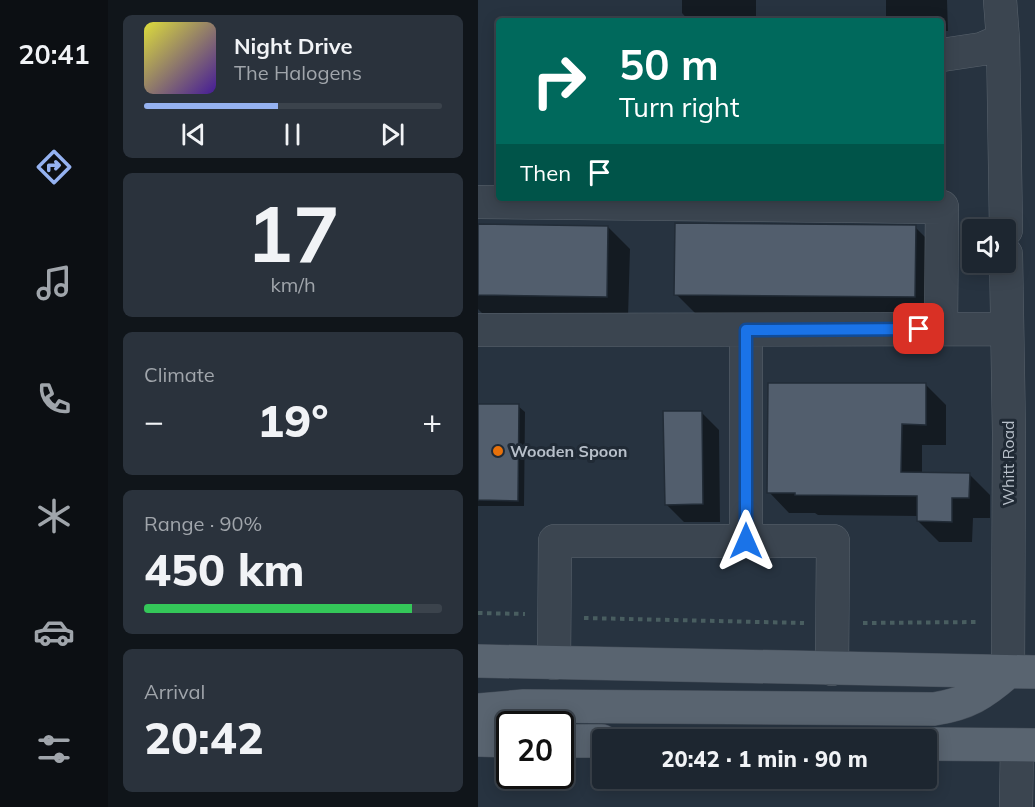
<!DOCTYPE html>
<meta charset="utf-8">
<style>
:root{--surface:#1d2630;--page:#2a323c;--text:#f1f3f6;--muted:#a0a5ab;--line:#3b434c;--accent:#95b2f1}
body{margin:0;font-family:Mulish,sans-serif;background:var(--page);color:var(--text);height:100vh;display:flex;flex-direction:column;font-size:22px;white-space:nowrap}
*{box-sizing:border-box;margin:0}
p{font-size:20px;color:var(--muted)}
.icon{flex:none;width:33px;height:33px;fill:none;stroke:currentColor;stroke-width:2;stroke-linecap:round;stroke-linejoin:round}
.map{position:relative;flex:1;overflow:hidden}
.drawer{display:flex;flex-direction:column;gap:15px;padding:15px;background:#10151a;width:370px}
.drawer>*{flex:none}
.banner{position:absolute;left:18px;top:18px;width:448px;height:183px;border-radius:6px;box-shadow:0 3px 15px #0003,0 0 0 2px var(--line);background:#00695c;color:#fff;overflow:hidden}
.tools{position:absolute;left:484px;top:219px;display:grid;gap:12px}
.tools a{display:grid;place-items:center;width:54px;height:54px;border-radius:6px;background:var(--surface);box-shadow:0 3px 15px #0003,0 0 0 2px var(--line);font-size:30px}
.speed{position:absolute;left:18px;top:711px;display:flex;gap:12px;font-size:30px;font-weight:700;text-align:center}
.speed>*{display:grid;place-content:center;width:78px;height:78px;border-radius:50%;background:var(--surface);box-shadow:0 3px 15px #0003,0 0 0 2px var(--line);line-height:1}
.speed .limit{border:3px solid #111;border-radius:9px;background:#fff;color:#111}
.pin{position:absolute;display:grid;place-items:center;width:51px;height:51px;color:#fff;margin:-26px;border-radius:12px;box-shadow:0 3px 9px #0006}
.me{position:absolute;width:66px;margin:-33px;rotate:0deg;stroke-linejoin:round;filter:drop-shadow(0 0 4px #0008)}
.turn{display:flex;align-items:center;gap:21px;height:126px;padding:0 24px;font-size:27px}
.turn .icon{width:78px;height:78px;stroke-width:2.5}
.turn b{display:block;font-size:42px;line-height:51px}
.then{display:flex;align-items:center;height:57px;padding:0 24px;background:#0003;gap:12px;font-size:22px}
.big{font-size:45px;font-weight:800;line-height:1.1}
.drawer .widget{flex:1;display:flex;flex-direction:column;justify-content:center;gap:9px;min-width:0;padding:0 21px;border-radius:9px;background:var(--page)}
.drawer .dial{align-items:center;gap:0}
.dial b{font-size:78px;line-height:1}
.song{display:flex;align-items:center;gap:18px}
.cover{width:72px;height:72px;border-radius:9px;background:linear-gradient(135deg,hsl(60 70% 55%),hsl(260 70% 35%))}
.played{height:6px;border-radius:3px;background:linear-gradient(90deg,var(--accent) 45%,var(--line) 45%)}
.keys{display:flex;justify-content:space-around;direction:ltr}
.heat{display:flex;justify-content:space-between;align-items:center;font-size:33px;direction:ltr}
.charge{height:9px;border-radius:4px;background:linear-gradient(90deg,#34c759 90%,var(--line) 0)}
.trip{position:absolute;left:114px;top:729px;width:345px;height:60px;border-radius:6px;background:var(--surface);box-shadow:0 3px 15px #0003,0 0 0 2px var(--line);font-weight:800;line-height:60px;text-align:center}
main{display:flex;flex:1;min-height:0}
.tabs{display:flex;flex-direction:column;width:108px;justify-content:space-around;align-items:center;background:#0c0f13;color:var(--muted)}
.tabs .icon{width:42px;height:42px}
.tabs .selected{color:var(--accent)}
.tabs b{font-size:27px;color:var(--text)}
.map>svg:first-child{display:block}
</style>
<main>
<nav class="tabs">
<b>20:41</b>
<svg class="icon selected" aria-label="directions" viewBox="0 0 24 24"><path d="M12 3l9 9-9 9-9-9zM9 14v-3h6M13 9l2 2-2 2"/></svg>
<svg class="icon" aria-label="music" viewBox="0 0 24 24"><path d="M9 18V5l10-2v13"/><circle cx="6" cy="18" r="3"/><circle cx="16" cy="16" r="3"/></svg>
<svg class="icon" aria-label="phone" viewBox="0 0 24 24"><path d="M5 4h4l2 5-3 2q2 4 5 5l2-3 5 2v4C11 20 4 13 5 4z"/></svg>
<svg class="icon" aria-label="climate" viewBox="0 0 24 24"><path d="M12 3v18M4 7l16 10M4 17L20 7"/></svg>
<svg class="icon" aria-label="car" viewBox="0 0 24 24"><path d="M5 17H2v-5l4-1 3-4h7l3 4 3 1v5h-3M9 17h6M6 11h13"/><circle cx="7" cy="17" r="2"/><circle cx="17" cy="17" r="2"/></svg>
<svg class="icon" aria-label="filters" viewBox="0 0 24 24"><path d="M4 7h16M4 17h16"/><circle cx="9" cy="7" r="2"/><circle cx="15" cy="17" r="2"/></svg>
</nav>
<section class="drawer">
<div class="widget">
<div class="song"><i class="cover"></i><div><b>Night Drive</b><p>The Halogens</p></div></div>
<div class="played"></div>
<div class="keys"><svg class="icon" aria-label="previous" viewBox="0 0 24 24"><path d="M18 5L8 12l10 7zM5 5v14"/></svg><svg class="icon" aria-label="pause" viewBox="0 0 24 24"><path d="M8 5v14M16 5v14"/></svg><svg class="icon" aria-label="next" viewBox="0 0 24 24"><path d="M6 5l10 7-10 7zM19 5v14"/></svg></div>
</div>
<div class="widget dial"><b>17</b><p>km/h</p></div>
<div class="widget"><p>Climate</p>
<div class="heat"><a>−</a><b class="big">19°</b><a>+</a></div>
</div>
<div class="widget"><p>Range · 90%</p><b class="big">450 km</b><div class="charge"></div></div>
<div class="widget"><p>Arrival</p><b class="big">20:42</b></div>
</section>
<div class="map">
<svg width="557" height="807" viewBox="0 0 557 807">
<rect width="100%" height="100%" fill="#273340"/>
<path fill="#0007" d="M204 0H278V21H211L204 13Z
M408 0H469L470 31H464V21H412L408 17Z
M0 225 130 227 152 249 150 318 7 316 0 309Z
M437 227 459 249V318L220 316 198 294Z
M448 385 468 405V445H444V474H491L512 495V518H495L494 542H461L440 521 441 516 340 515 337 513H311L291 492Z
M0 405 40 406 47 412 46 506H0Z
M223 412 241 430 242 522H206L188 504Z"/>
<path fill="#525e6d" stroke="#222c37" stroke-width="1.5" d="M197 223 438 225 437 297 196 295Z
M0 224 130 226 129 297 0 295Z
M290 383H448V425L424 424 423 472 492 473 491 498H474V522L439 521V496L317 495V493H289Z
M0 404H41L40 501 0 500Z
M185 411H224L225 504 187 505Z"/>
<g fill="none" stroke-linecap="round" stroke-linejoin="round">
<g stroke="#59636d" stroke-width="34">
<path id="minor" d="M522 0 525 40 528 230
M464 55 504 49 525 40
M0 202 464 207 463 329
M528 254 531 433 530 672
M0 330 529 329
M268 330V541
M76 663 77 541H355L354 669
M538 807 539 745"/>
</g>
<g stroke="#454e59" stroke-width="34">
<path id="major" d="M0 661 557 672
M0 710 46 706 456 709C489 704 505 694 530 672
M0 740 32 741
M82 741H124
M448 744 557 745"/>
</g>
<path stroke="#495e60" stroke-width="4" stroke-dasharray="4.5 4.5" stroke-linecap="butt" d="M0 613 47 614
M106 618 326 623
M385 623 500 622"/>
<use href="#minor" stroke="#3b4550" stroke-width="33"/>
<use href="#major" stroke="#596470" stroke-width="33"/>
</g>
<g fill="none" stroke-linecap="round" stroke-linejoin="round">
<g stroke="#114b97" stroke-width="15">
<path id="route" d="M268 541V330L441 329"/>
</g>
<use href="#route" stroke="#1a73e8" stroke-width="10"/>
</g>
<circle fill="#e8710a" stroke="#202a35" stroke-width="2" cx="20" cy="451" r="6"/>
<g text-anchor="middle" stroke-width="6" stroke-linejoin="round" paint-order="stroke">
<g font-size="16" font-weight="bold" fill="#b8c0ca" stroke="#202a35" text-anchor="start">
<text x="32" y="457">Wooden Spoon</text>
</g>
<g font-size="16" fill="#b8c0ca" stroke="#202a35">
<text transform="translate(530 463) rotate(-90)" y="6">Whitt Road</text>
</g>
</g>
</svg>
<div class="tools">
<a><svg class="icon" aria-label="sound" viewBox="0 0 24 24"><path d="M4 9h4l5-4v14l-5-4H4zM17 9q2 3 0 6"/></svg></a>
</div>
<div class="speed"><div class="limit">20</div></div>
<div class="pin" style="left:441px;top:329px;background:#d93025"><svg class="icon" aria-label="arrive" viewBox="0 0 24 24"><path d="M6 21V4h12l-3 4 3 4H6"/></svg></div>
<svg class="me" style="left:268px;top:541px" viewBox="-20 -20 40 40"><path d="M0-17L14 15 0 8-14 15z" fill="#1a73e8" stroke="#fff" stroke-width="4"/></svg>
<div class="trip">20:42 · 1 min · 90 m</div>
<div class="banner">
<div class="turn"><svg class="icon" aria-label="right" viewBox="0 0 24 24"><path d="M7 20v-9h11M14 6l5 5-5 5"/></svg><div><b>50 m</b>Turn right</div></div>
<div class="then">Then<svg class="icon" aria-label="arrive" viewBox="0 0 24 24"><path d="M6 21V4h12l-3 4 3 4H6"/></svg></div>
</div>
</div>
</main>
